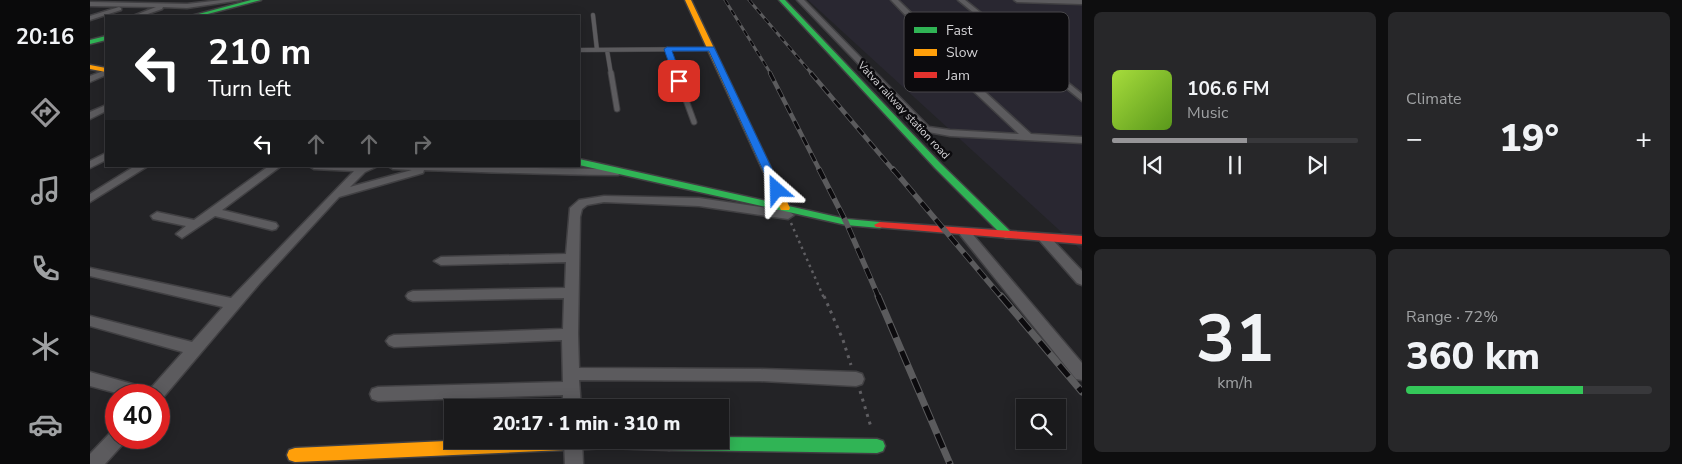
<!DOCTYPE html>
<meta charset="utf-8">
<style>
:root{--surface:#1a1a1c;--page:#272729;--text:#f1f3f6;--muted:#9fa1a3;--line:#38383b;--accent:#969598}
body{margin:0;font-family:"Nunito Sans",sans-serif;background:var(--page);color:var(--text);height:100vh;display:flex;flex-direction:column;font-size:19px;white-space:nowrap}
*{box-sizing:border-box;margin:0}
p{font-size:16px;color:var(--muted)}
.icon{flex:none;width:28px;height:28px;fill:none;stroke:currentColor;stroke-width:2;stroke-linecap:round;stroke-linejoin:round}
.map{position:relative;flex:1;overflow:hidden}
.details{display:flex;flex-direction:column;gap:12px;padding:12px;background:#0e0e0f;width:600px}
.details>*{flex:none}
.guide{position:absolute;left:15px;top:15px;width:475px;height:152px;border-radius:0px;box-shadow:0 2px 12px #0003,0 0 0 1px var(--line);background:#202124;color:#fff;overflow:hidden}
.fabs{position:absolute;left:926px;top:399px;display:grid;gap:10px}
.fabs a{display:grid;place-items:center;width:50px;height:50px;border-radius:0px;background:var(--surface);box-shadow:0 2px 12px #0003,0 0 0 1px var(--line);font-size:25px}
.speed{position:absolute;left:15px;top:384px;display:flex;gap:10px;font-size:25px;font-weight:700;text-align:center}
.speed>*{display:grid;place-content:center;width:65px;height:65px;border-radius:50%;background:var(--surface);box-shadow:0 2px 12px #0003,0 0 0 1px var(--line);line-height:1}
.speed .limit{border:8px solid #d22;background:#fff;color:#111}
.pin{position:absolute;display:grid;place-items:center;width:42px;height:42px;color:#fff;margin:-21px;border-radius:10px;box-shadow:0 2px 8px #0006}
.me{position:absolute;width:55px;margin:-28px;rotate:335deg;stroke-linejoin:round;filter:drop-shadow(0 0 4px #0008)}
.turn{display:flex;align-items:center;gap:18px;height:105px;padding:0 20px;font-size:22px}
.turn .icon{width:65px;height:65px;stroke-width:2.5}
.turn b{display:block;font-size:35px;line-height:42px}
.lanes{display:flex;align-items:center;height:48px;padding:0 20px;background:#0003;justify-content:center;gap:25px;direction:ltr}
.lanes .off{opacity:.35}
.big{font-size:38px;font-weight:800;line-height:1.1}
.details .card{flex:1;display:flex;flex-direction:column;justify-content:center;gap:8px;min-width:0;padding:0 18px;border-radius:8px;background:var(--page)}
.details .dial{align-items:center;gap:0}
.dial b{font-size:65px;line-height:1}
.song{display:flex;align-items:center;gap:15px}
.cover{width:60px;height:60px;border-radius:8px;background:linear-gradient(135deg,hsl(80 70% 55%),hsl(90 70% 35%))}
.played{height:5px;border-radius:2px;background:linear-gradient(90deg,var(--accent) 55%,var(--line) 55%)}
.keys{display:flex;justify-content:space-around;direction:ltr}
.heat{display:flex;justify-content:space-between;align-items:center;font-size:28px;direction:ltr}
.charge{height:8px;border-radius:4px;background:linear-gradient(90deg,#34c759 72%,var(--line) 0)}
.details .tiles{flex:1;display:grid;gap:12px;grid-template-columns:repeat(2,1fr)}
.trip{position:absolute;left:354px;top:399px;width:285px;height:50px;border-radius:0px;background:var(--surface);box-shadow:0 2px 12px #0003,0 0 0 1px var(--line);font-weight:800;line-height:50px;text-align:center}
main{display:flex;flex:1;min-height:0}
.tab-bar{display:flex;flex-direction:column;width:90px;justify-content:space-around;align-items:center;background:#0a0a0b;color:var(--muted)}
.tab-bar .icon{width:35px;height:35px}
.tab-bar .current{color:var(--accent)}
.tab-bar b{font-size:22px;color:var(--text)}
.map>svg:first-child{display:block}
</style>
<main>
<nav class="tab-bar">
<b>20:16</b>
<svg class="icon current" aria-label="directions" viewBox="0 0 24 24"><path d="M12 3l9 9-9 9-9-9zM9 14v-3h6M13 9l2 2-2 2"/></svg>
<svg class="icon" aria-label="music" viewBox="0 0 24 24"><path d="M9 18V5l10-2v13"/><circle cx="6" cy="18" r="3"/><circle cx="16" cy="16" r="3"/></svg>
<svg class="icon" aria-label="phone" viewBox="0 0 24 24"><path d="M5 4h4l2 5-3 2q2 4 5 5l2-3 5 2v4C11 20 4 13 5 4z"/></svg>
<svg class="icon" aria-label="climate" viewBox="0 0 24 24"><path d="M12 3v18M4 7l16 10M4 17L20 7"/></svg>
<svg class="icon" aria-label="car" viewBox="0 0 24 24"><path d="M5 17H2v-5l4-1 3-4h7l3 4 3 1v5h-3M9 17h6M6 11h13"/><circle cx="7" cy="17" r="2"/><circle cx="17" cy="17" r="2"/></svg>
</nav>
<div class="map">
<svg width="992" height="464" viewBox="0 0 992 464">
<rect width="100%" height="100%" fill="#232326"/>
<path fill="#292731" d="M718 0H992V251Z"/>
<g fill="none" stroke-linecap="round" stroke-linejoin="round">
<g stroke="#414043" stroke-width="5">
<path id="lane-far1" d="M503 15 507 50
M577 49 586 74
M489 50 622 49
M517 50 521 74"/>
</g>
<g stroke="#414043" stroke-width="7">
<path id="lane" d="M521 73 527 109
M586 73 604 122"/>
</g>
<g stroke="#414043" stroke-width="3">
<path id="street" d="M132 0H151L97 8 73 7 72 9 52 16H43L66 7 0 6V2L97 4Z
M707 0H714L839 127 860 130 929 134 878 86 858 76 854 58 840 41 801 0H808L846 37 861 56 865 73 884 82 941 134 992 137V143L860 136 833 131Z
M868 0H875L992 94V101Z
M924 0H992V4L927 2Z
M29 7 31 8V10L0 20V16Z
M16 70V75L0 82V76Z
M16 105V111L0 119V112Z
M16 153V160L0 168V161Z
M45 166H58L0 202V194Z
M179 166H191L132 210 186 223 188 226 186 229 182 230 125 216 92 238 86 234 96 226 63 219 61 216 67 212 104 220Z
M219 166H288L275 172 260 187 322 170 303 169 298 166C375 166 451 169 528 169L533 172 528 175C463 175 399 172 334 170L333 173 249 197 170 283 71 400 69 401V395H34L0 386V372L60 389 93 352 0 326V316L102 342 133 307 0 276V268L141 298 264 171 224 169Z
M514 196 609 198 698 211 704 215 698 219 609 206 514 202 497 205 492 209 490 217 488 334 489 368 670 369 766 372 772 374 774 379 772 384 766 386 670 381 489 380 491 408H473V395L288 401 282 399 280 394 282 389 288 387 473 382 472 340 304 347 299 345 296 341 299 337 304 335 473 329 474 298 323 301 318 299 316 296 318 293 323 291 475 288 476 262 351 265 344 261 351 257 476 254 480 208 489 200Z
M875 229 879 230 992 363V380L986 379 871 236 869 233 871 230Z
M954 234 958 235 992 271V285L987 283 950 241 948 238 950 235Z
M26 430V438H36L33 444 15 464H0V454L21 432Z
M474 440H492L493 464H475Z"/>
</g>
<g stroke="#414043" stroke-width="3">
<path id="fast" d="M161 0H171L110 16H101Z
M689 0H695L851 164 923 234 925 236 923 238H915L845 168Z
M16 36V40L0 44V40Z
M489 159 756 219 790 222 796 225 790 228 756 225 489 165Z
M630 437 787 439 793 441 795 446 793 451 787 453 579 450 573 448 571 443 572 440H630Z"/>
</g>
<g stroke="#414043" stroke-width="3">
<path id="slow" d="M595 0H601L700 208 699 210H691L690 208Z
M0 65 16 68V72L0 69Z
M378 440H586L587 443 585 448 579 450 518 448 205 462 199 460 197 455 199 450 205 448Z"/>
</g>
<g stroke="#414043" stroke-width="3">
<path id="jam" d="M790 222 992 236V244L786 227 784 225Z"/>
</g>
<path stroke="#5f5e62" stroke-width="2.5" stroke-dasharray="2.5 4" stroke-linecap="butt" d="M701 223 734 298"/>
<path stroke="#5f5e62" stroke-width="3" stroke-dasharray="3 5" stroke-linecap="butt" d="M734 296 753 340 761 365
M770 391 781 427"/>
<use href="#lane-far1" stroke="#5c5b5e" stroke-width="4"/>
<use href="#lane" stroke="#5c5b5e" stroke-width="5"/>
<use href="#street" fill="#5c5b5e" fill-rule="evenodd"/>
<use href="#fast" fill="#30b455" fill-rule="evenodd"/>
<use href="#slow" fill="#ff9f0a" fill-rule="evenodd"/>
<use href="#jam" fill="#e5322d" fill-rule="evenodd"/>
<g stroke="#5b5b5d" stroke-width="3">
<path id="rail-far3" d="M635 0 681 74
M659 0 722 74"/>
</g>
<g stroke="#5b5b5d" stroke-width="4.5">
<path id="rail-far2" d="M680 73 730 171
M721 73 804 171"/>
</g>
<g stroke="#5b5b5d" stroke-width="5.5">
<path id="rail-far1" d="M729 169 756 222 789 298
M803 169 912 298"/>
</g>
<g stroke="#5b5b5d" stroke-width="7">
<path id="rail" d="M788 296 860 464
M911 296 992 392"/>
</g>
<use href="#rail-far3" stroke="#0c0b0e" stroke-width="2" stroke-dasharray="6" stroke-linecap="butt"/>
<use href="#rail-far2" stroke="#0c0b0e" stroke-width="3" stroke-dasharray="9" stroke-linecap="butt"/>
<use href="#rail-far1" stroke="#0c0b0e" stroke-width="4" stroke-dasharray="11" stroke-linecap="butt"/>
<use href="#rail" stroke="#0c0b0e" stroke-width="5" stroke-dasharray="15" stroke-linecap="butt"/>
</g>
<path fill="#1a73e8" stroke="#114b97" d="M577 47H624L692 190 690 192 687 193 682 190 619 51H582L593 81 589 84 585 81 574 49Z"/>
<g text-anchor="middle" stroke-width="5" stroke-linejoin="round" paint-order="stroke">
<g font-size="11" fill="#d4d3d6" stroke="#0c0b0e">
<text transform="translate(814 110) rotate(47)" y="4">Vatva railway station road</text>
</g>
</g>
<rect x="814" y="12" width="165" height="80" rx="8" fill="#0c0b0e" stroke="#48474a" stroke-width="1"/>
<rect x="824" y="27" width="23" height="6" fill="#30b455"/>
<rect x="824" y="49" width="23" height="7" fill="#ff9f0a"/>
<rect x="824" y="72" width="23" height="6" fill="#e5322d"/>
<g font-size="14" fill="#d4d3d6">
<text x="856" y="35">Fast</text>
<text x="856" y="57">Slow</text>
<text x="856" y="80">Jam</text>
</g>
</svg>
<div class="fabs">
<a><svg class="icon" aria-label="search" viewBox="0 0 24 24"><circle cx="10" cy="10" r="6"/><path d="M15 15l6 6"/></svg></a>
</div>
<div class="speed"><div class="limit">40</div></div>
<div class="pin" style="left:589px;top:81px;background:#d93025"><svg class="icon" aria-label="arrive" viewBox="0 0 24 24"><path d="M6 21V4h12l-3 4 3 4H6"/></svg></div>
<svg class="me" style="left:687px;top:190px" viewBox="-20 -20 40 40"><path d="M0-17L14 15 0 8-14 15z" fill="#1a73e8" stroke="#fff" stroke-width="4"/></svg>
<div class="trip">20:17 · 1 min · 310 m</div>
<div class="guide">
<div class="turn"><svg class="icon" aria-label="left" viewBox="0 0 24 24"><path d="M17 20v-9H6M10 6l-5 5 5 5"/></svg><div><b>210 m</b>Turn left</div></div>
<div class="lanes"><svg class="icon" aria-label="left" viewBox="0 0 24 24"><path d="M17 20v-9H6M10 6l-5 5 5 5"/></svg><svg class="icon off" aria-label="ahead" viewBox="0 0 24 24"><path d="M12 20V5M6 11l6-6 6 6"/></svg><svg class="icon off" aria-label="ahead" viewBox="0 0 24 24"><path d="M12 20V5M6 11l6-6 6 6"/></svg><svg class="icon off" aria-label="right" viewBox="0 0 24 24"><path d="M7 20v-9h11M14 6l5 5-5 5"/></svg></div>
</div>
</div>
<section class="details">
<div class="tiles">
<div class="card">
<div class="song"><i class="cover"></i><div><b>106.6 FM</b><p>Music</p></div></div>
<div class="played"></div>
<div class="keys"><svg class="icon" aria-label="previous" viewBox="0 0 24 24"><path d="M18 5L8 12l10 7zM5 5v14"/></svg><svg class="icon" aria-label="pause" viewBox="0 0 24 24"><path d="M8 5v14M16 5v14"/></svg><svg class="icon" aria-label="next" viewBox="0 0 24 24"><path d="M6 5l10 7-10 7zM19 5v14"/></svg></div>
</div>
<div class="card"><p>Climate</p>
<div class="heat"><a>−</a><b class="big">19°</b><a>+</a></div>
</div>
<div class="card dial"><b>31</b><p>km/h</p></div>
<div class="card"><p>Range · 72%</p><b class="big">360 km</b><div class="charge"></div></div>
</div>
</section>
</main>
